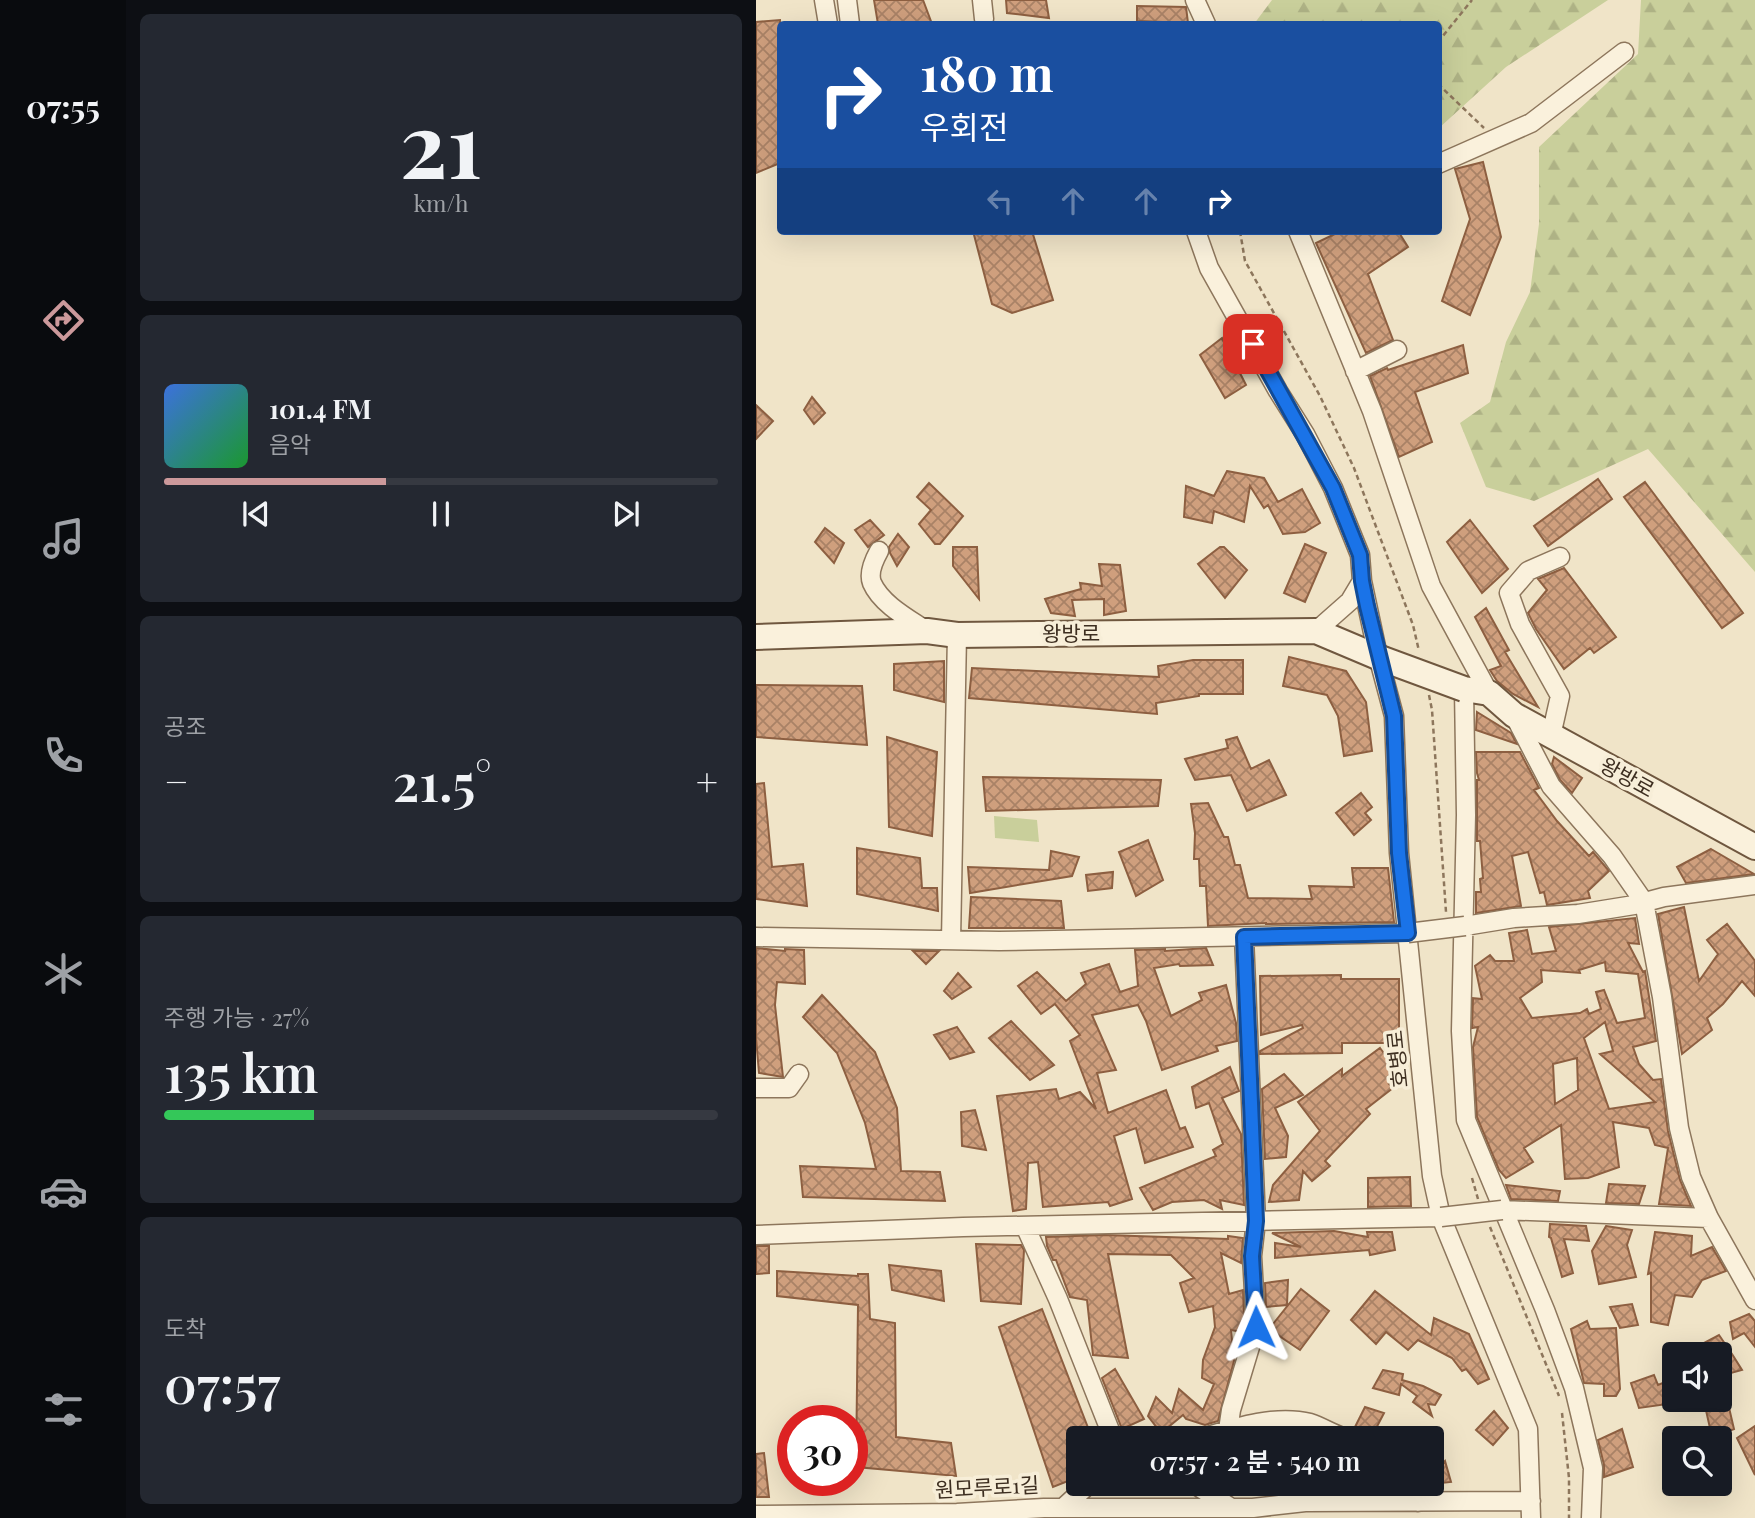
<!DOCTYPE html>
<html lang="ko">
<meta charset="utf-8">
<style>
:root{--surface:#171b24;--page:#242831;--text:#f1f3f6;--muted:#9ea1a6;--line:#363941;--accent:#cc999b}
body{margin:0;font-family:"Playfair Display","Noto Sans KR",serif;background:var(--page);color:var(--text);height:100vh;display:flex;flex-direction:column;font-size:26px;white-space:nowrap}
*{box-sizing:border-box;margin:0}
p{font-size:23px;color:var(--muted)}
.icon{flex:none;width:38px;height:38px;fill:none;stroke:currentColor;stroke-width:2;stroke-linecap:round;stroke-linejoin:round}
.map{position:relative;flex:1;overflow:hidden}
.side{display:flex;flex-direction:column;gap:14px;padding:14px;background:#0d0f14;width:630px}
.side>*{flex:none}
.hud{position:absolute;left:21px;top:21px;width:665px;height:214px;border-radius:7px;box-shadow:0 7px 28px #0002;background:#1a4fa0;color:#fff;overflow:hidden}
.fabs{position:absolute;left:906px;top:1342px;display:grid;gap:14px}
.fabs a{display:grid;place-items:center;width:70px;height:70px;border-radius:7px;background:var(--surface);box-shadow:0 7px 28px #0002;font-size:35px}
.speed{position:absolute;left:21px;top:1405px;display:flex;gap:14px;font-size:35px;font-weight:700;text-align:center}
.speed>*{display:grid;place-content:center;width:91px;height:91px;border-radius:50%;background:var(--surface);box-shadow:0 7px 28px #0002;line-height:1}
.speed .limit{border:10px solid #d22;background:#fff;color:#111}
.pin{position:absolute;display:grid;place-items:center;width:60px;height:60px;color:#fff;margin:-30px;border-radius:14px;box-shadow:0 4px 10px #0006}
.me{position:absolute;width:77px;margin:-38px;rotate:359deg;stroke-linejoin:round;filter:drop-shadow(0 0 5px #0008)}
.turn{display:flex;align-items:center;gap:24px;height:147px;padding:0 28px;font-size:32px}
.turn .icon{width:91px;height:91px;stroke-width:2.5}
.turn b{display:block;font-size:49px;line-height:60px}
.lanes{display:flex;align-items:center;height:66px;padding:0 28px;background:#0003;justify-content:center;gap:35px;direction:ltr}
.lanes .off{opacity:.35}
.big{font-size:52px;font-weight:600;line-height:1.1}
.side .card{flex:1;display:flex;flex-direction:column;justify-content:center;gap:10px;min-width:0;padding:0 24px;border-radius:10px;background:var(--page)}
.side .dial{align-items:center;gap:0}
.dial b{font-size:91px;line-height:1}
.song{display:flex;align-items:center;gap:21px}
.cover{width:84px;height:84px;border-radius:10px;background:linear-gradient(135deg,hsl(220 70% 55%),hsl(130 70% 35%))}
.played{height:7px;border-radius:4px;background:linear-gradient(90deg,var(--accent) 40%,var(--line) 40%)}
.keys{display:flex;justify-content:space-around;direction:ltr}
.heat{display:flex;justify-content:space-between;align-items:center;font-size:38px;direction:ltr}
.charge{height:10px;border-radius:5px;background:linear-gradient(90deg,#34c759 27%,var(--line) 0)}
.trip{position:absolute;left:310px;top:1426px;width:378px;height:70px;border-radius:7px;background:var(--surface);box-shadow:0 7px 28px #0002;font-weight:600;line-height:70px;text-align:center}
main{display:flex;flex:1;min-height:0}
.menu{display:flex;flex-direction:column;width:126px;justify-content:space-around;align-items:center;background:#090b0e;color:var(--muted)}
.menu .icon{width:49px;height:49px}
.menu .on{color:var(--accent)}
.menu b{font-size:32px;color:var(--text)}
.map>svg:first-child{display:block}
</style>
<main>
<nav class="menu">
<b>07:55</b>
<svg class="icon on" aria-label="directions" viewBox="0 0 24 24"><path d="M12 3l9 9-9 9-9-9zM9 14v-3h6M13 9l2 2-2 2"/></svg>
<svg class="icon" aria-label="music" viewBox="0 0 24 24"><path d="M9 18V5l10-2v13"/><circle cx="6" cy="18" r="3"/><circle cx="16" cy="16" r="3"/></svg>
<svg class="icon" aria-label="phone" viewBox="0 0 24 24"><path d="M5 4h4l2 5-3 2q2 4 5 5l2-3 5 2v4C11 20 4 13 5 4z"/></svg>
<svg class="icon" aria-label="climate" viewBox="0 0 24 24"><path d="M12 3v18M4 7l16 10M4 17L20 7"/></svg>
<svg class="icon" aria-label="car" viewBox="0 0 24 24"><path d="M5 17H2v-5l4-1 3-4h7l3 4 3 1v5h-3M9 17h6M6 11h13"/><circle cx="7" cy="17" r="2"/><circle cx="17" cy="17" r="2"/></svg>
<svg class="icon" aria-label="filters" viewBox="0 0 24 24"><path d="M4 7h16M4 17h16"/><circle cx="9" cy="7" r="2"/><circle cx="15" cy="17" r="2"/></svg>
</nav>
<section class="side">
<div class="card dial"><b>21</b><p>km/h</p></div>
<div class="card">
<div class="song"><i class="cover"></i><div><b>101.4 FM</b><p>음악</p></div></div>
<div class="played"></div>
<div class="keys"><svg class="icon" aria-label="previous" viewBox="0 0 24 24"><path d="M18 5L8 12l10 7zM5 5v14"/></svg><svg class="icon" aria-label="pause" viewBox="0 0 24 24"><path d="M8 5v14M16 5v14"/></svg><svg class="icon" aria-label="next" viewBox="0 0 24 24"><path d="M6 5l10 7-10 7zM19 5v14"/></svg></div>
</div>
<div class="card"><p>공조</p>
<div class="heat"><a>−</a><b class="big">21.5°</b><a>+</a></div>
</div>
<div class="card"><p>주행 가능 · 27%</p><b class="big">135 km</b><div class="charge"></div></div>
<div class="card"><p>도착</p><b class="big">07:57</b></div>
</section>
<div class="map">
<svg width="999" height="1518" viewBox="0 0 999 1518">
<defs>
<pattern id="forest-firs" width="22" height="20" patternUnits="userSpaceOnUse" patternTransform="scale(1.75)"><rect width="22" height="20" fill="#c9cf9b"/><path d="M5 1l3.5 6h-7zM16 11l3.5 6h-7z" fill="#aeb285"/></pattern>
<pattern id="building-cross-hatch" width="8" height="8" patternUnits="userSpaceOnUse" patternTransform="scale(1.75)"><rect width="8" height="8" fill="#cf9f7d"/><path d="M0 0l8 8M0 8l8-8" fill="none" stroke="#a98266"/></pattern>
</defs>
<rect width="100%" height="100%" fill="#f0e4c8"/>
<path fill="url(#forest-firs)" d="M516 0H852L750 67 683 128 682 24H498Z
M885 0H999V572L892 449 778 501 730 487 704 423 734 402 750 342 774 292 783 224V147L882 54Z"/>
<path fill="#c9cf9b" d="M238 816 281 820 283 842 239 838Z"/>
<path fill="url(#building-cross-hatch)" stroke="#8d5f41" stroke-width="2" fill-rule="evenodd" d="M118 0H167L176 24H122Z
M250 0H290L293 18 251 13Z
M381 6 430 7 432 23 381 21Z
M24 20V163L0 173V22Z
M727 162 745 237 714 315 686 301 714 219 699 169Z
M217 231H276L297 300 256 313 236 304Z
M585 231H642L652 247 612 274 637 340 610 353 560 243Z
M466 338 490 385 469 398 444 355Z
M707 345 712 373 659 392 676 442 643 457 614 376 631 368 632 370Z
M56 397 69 413 58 424 48 410Z
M0 405 17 421 0 439Z
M471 471 508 478 522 502 546 489 564 523 549 532 527 534 512 505 508 508 494 486 488 522 458 511 456 523 428 517 430 486 458 496Z
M842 479 856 499 792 546 778 526Z
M889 482 987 613 966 628 868 497Z
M173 483 207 516 184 544H179L163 524 175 510 161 497Z
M114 520 128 535 112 547 99 530Z
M714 520 752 569 726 593 691 542Z
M69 528 88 543 78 563 59 542Z
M142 534 153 547 141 566 134 553 133 547Z
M549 544 570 553 549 602 528 593Z
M197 547H221L223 599 197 566Z
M464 547H468L491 570 469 598 442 564Z
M343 564 364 565 370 611 348 615V599L316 600 319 616 295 613 289 599 325 589 324 583 346 586Z
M808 568 860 637 838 653 834 648 808 669 780 629 772 613 791 590 782 579Z
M730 608 753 650 749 652 782 707 757 694 741 681 734 670 745 666 719 617Z
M533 657 590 671 610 702 616 751 588 756 582 716 571 695 527 686Z
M437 660H487V694H443V696L400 703 401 714 213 698 216 668 403 677 402 666Z
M188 661V702L138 690V664Z
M0 685 106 686 111 745 0 737Z
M721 712 755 733 761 744 720 730Z
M131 737 181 752 176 836 133 827Z
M481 737 495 769 513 760 530 795 491 811 475 775 439 780 429 759 472 748 470 740Z
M720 752H764L783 788 778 790 801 821 833 856 837 852 853 871 832 891 834 898 791 905 788 892 784 893 772 852 756 856 765 906 720 913V892H725L724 879 727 878 724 841H721V780H723L721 773Z
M798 757 826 778 816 793 804 780 796 764Z
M227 777 405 780 402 806 230 811Z
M8 783 16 867 47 864 51 906 0 899V784Z
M605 793 616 807 609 813 615 820 598 835 580 813Z
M452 803 468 837H472L479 865H484L492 898 556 899 553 886 598 887 596 868H632L638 922 510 924V923L452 926 450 886H444L443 859H438L439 833 435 804Z
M392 840 407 880 380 896 363 852Z
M101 848 164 858 166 888H181L182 911 101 894Z
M955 849 998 874 930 883 921 867Z
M295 851 323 857 316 876 214 893 212 867 293 870Z
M357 872 356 888 332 891 330 875Z
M215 897 305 901 308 928H213Z
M928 907 943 981 962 954 951 940 971 924 999 961V996L986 981 967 1004 951 1018 956 1030 926 1054 902 914Z
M879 918 883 944 872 943 887 972 889 971 900 1041 877 1047 883 1064 897 1080 905 1079 912 1131 924 1180 935 1206 903 1204 912 1148 899 1145 893 1128 857 1122 863 1167 832 1178 809 1179 805 1125 768 1148 777 1162 750 1178 743 1170 721 1117 717 1047 722 1027 716 1028 717 998 726 999 719 966 734 955 739 961H758L753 933 771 930 776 954 800 951 793 927ZM849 962 850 971 882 974 889 1018 861 1023 848 990 840 992 845 1009 833 1014 831 1009 824 1013 776 1018 764 998 786 982 785 970 824 973 823 970ZM849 1022 857 1051 844 1054 899 1102 853 1109 828 1038ZM821 1058 822 1090 799 1104 797 1064Z
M0 948 29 951V949L48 950 49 984 21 982 19 1005 27 1077 3 1073 0 1038Z
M450 948 457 965 424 966 423 964 398 968 415 1016 446 1000 443 993 470 985 480 1023 481 1041 460 1046 462 1051 406 1070 390 1021 382 1005 336 1015 360 1070 341 1073 352 1113 410 1090 424 1129 429 1127 437 1147 389 1163 380 1128 358 1136 376 1199 354 1206 352 1202 287 1207 282 1162 272 1163 270 1209 257 1211 241 1096 300 1089 303 1099 324 1092 340 1109 314 1041 324 1035 299 1004 285 1014 262 986 281 972 310 1001 330 984 325 973 353 964 364 992 382 986 379 950 409 949V951Z
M157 951H183L170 964Z
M202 973 215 987 196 999 188 991Z
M585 975V979H643V1043H586V1053L504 1054V1051L547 1028 546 1025 505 1035 504 976Z
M66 995 119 1052 141 1108 145 1171 184 1172 189 1201 47 1197 44 1166 120 1169 109 1123 81 1053 47 1017Z
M255 1021 298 1065 274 1080 233 1038Z
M201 1027 218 1052 194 1059 178 1035Z
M624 1048 645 1076 633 1084 637 1088 610 1109 614 1114 569 1161 574 1166 556 1181 547 1171 543 1200 513 1202 517 1185 564 1131 542 1102 586 1069V1076Z
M474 1067 483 1091 466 1098 485 1134 488 1205 464 1200 466 1209 448 1200 416 1202 397 1210 384 1188 460 1156 457 1150 467 1144 453 1103 440 1108 436 1087Z
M528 1074 547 1095 519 1108 532 1136 530 1157 509 1159 506 1089Z
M219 1110 230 1150 206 1146 205 1112Z
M654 1177 655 1206 612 1207V1178Z
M853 1184 889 1186 883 1204 850 1203Z
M750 1185 804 1191 802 1201 755 1199Z
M794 1224 830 1226 833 1241 808 1239 817 1273 806 1277 795 1238 793 1237Z
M850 1226 876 1230 871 1245 880 1277 843 1284 836 1251Z
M578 1231 612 1237 611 1232H636L639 1250 614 1255 613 1250 519 1258V1243L545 1247 516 1233Z
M899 1232 936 1236 935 1256 956 1247 970 1271 946 1280 936 1297 919 1295 912 1325 895 1322V1273L892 1274Z
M348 1235 472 1239V1236L487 1238 485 1263 465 1253 473 1294 487 1290 488 1315 486 1332 475 1330 478 1361 462 1421 449 1425 430 1419 427 1415 405 1433 392 1416 400 1397 416 1413 423 1389 447 1410 458 1384 446 1378 447 1360 459 1327 457 1306 433 1312 424 1283 438 1278 415 1255 352 1254 372 1358 337 1355 331 1300 314 1297 300 1260H297L291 1246 290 1237Z
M220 1244 265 1245 268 1250 265 1304 225 1301Z
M0 1246H13V1273L0 1274Z
M133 1265 185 1271 188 1301 136 1290Z
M21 1271 102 1276V1274H112L114 1319 139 1323 140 1437 195 1443 200 1476 100 1467 102 1305 21 1296Z
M532 1280 531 1305 510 1307 509 1283Z
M545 1289 573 1311 544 1350 513 1329Z
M619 1291 675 1335 678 1318 713 1334 733 1379 722 1384 710 1369 706 1371 696 1358 662 1340 652 1350 630 1332 620 1344 595 1320Z
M876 1304 882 1325 864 1328 854 1307Z
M286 1309 336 1438H322V1477L297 1487 243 1327Z
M993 1314 999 1321V1347L988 1333 977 1339 974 1322Z
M831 1321 834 1329 860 1328 864 1389 860 1396H848V1384L828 1383 815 1329Z
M963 1335 976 1354 986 1370 964 1376V1354H953L948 1343Z
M359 1369 388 1419 366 1429 346 1378Z
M627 1370 647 1374 646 1380 667 1386 685 1395 679 1405 672 1404 676 1416 657 1402 661 1396 645 1384 643 1395 617 1388Z
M898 1375 902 1385 919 1378V1403L883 1408 875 1383Z
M971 1399 978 1429 956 1437 949 1406Z
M609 1407 628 1413 615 1438H606L600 1436 597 1431Z
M738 1411 752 1428 737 1445 720 1430Z
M999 1426V1475L981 1438Z
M866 1429 877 1467 848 1477V1465L842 1440Z
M8 1453 13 1497H0V1454Z
M689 1461 695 1482 676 1484V1475Z"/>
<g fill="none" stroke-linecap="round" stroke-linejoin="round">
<g stroke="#8d765c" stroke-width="21">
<path id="minor" d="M68 0 72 24
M91 0 94 24
M226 0 228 19
M439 0 450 24
M682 164 775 123 868 52
M440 231 453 268 522 391 549 434 577 488 604 555 606 581 594 601 560 631
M542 231 616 411 675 586 733 693
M599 371 641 350
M123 551C118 560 112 573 116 583 125 604 153 619 171 631
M606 581 622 656 638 716 643 853 676 1176 685 1217 772 1429 775 1518
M708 689 710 815 705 1031 710 1120 789 1310 818 1388 837 1468 835 1518
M758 715 795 786 856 856 888 902 906 997 923 1128 935 1177 953 1218 999 1300
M795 736 804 696 764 624 753 593 772 571 804 557
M709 926 758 918 822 914 878 905 908 897 999 885
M0 937 243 941 652 933
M195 940 201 635
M0 1088H33L43 1074
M746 1210 953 1218
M269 1226 302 1299 357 1438
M0 1235 207 1227 685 1217
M472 1430 475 1410 500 1327 496 1256 500 1221 488 937
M446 1438C478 1428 519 1414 554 1423 566 1427 577 1434 589 1438
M438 1484 474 1507
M650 1484 662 1502
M308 1507 333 1484
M0 1515 201 1513 288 1508H497L549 1502 775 1501"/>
</g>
<g stroke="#6f573f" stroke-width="28">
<path id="secondary" d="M0 637 171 631 201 635 560 631 624 658
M708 689 733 693 758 715 999 847"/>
</g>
<path stroke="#8d765c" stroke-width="2.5" stroke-dasharray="5 3.5" stroke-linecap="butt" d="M682 42 716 0
M682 84 728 128
M484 231 489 261 564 396 598 468 657 625 663 651
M673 695 676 710 690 912
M716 1178 722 1199
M734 1227 803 1396
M806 1413 813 1478V1518"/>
<use href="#minor" stroke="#faf1dc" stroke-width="18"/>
<use href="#secondary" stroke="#faf1dc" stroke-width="24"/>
<g stroke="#8d765c" stroke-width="21" stroke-linecap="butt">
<path id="minor-bridge" d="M652 933 709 926
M685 1217 746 1210"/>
</g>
<g stroke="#6f573f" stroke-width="28" stroke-linecap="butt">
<path id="secondary-bridge" d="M624 658 708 689"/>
</g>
<use href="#minor-bridge" stroke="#faf1dc" stroke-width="18"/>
<use href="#secondary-bridge" stroke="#faf1dc" stroke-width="24"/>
</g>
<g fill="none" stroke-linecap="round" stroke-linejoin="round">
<g stroke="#114b97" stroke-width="18">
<path id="route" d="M497 344 577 488 604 555 606 581 611 606 638 716 643 853 652 933 488 937 500 1221 496 1256 500 1327"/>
</g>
<use href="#route" stroke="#1a73e8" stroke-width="12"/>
</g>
<g text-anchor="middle" stroke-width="7" stroke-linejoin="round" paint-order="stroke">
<g font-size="21" fill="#3d2e20" stroke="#f7eed8">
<text x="315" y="641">왕방로</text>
<text transform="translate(871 778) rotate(29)" y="7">왕방로</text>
<text transform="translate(642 1059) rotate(-96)" y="7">호병로</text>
<text transform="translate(231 1488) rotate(-3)" y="7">원모루로1길</text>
</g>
</g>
</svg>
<div class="fabs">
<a><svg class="icon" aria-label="sound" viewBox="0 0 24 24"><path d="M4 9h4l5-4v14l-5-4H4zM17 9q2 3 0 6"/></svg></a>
<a><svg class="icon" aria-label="search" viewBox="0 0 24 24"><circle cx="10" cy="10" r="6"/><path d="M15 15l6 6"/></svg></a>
</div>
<div class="speed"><div class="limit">30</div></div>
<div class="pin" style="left:497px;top:344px;background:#d93025"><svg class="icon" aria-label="arrive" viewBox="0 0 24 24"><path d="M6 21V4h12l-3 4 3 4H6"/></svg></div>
<svg class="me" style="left:500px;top:1327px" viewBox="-20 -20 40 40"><path d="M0-17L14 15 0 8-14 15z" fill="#1a73e8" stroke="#fff" stroke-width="4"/></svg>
<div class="trip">07:57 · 2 분 · 540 m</div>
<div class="hud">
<div class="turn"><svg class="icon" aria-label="right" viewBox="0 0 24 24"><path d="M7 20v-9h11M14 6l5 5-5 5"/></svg><div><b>180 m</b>우회전</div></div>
<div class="lanes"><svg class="icon off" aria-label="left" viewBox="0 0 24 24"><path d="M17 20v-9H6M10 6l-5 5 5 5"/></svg><svg class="icon off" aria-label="ahead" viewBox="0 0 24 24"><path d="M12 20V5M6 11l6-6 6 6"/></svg><svg class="icon off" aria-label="ahead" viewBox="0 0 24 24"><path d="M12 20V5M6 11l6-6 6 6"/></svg><svg class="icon" aria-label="right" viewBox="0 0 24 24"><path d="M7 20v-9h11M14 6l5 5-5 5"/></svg></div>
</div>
</div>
</main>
